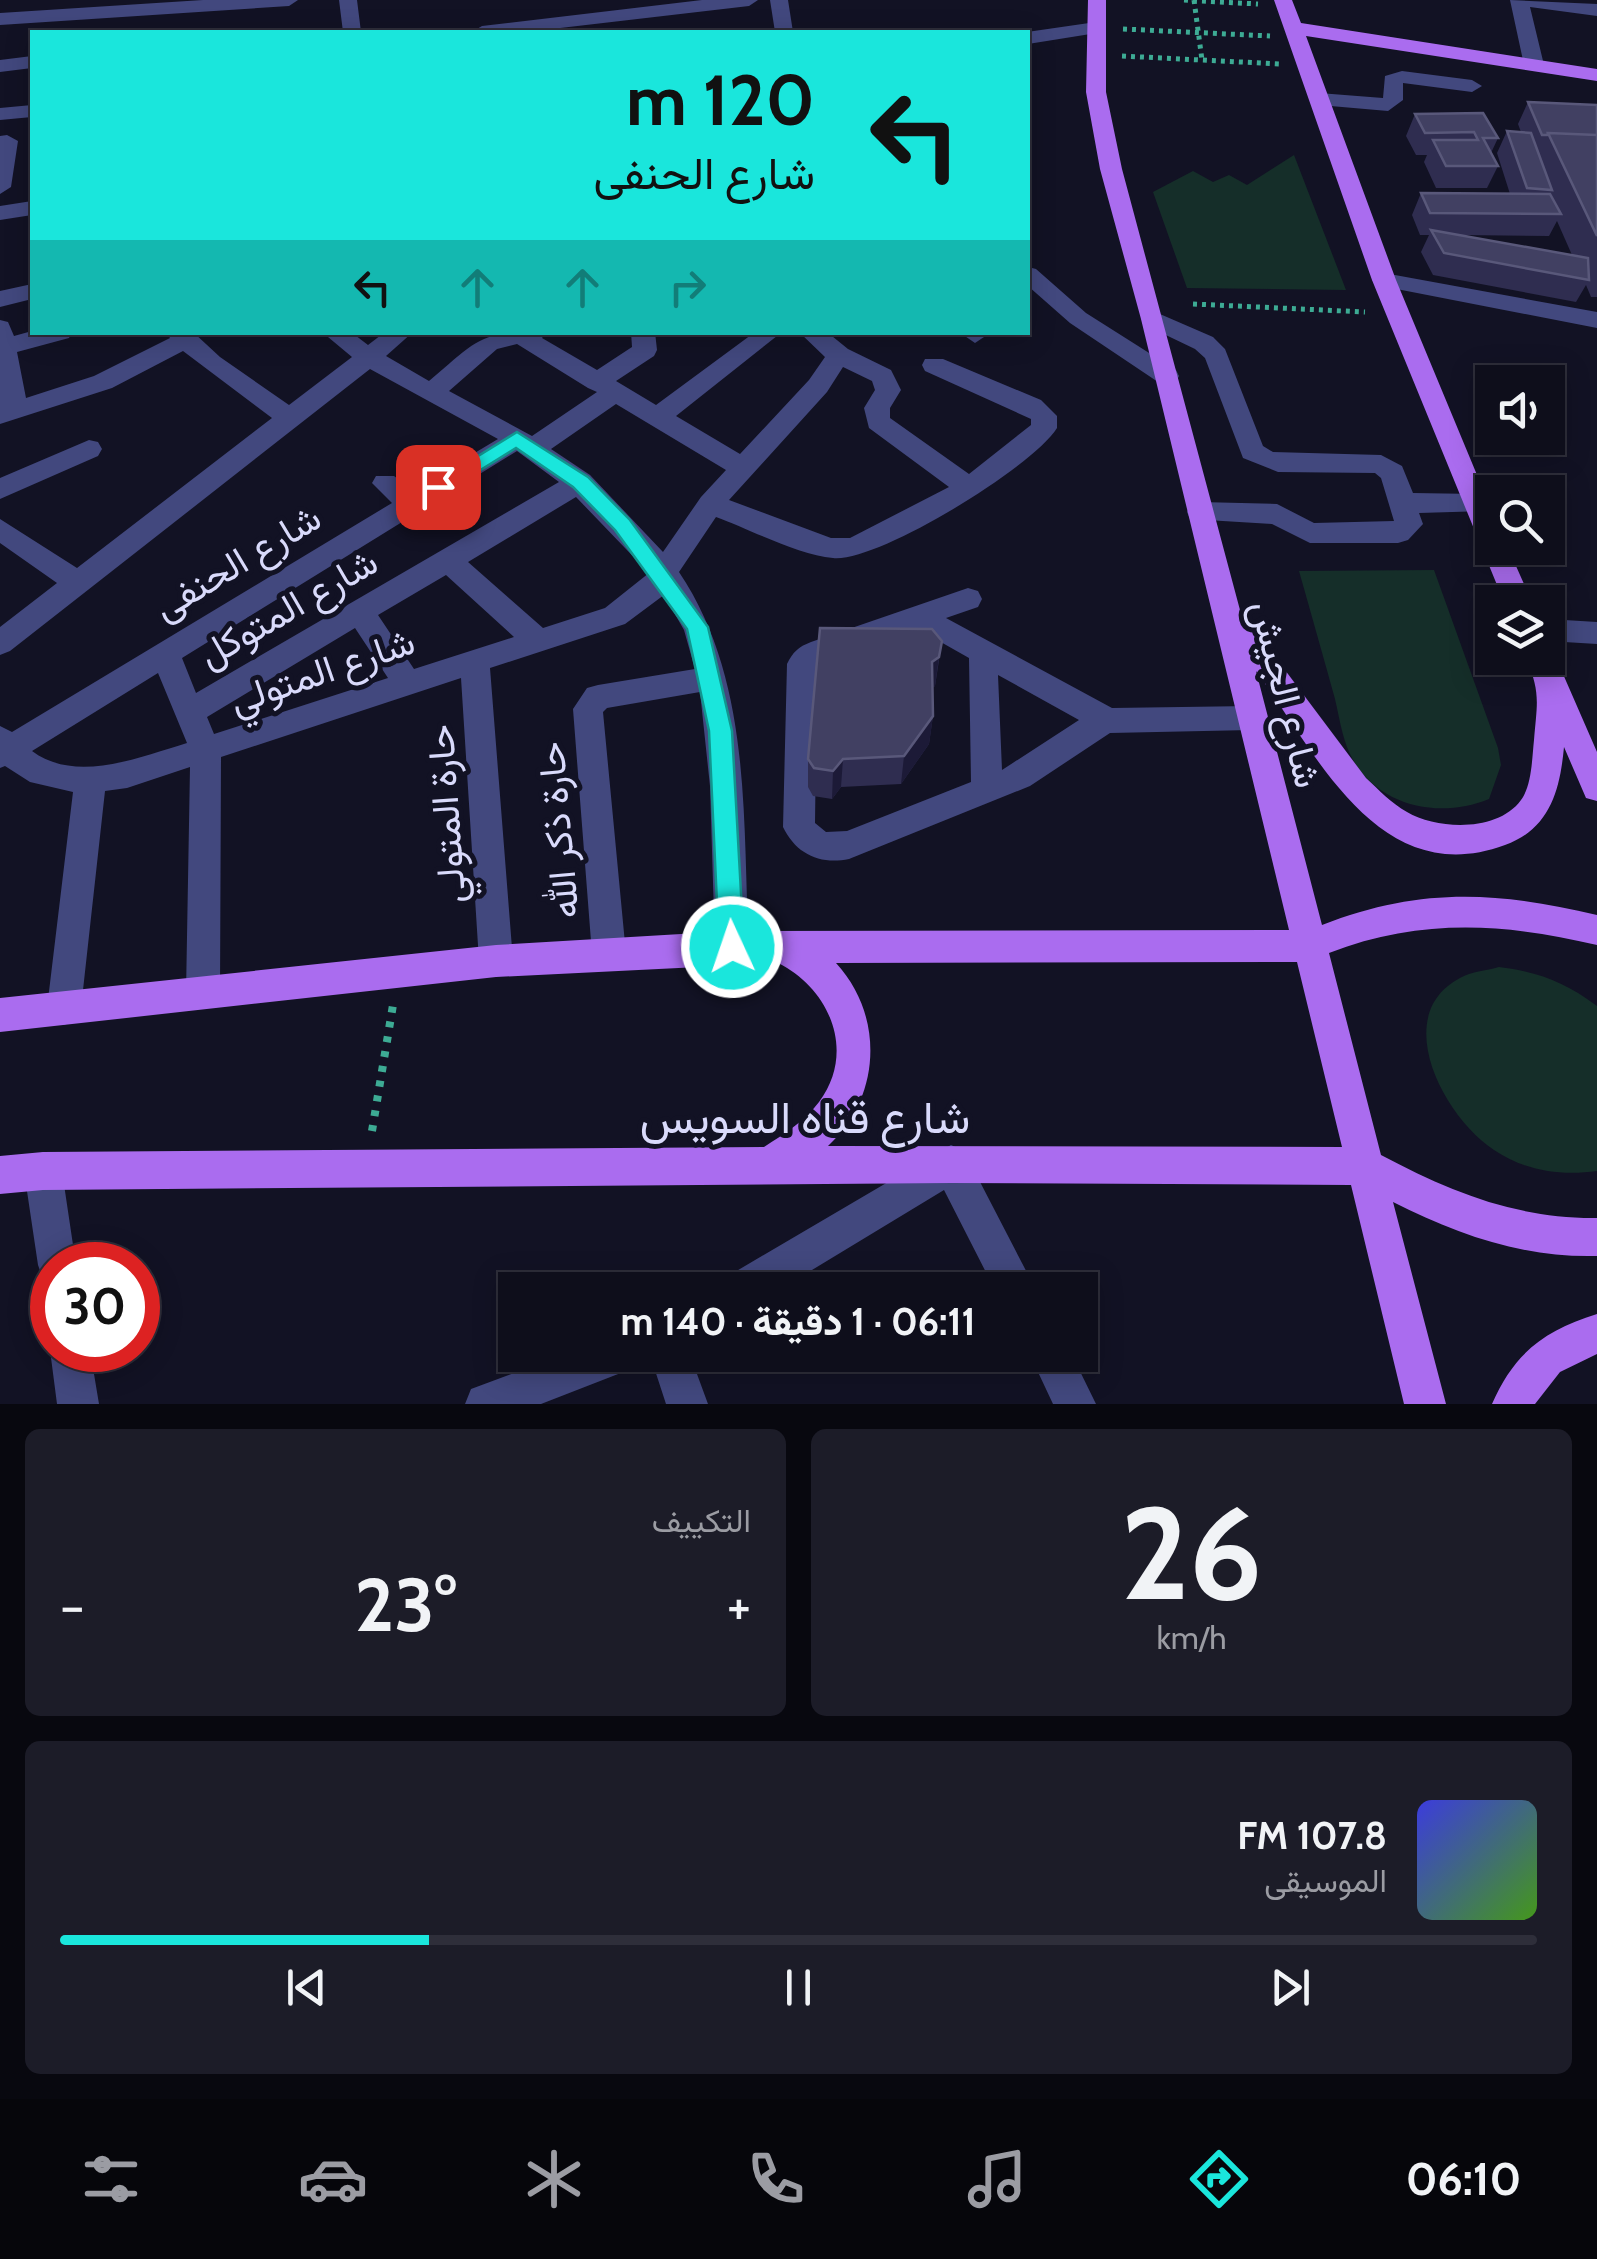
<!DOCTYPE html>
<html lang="ar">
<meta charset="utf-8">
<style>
:root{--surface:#0e0e1b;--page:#1c1c28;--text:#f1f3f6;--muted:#9b9ca3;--line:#2e2e3a;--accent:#1ae6dc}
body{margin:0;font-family:Cabin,Vazirmatn,sans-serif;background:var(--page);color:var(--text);direction:rtl;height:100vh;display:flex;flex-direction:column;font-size:38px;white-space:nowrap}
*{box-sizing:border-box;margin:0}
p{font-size:32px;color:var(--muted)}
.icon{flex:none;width:55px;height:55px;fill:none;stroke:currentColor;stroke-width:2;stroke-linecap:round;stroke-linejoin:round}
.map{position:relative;height:1404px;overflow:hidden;direction:ltr}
.side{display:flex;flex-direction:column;gap:25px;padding:25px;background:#08080f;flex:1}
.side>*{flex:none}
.hud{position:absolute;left:30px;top:30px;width:1000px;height:305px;border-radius:0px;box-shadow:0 5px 25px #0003,0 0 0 2px var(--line);direction:rtl;background:#1ae6dc;color:#111;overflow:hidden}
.tools{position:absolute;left:1475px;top:365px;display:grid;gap:20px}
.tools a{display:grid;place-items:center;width:90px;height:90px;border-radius:0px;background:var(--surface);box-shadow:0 5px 25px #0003,0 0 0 2px var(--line);font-size:50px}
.speed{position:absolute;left:30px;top:1242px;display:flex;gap:20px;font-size:50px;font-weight:700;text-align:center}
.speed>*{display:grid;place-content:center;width:130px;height:130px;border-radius:50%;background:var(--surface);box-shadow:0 5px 25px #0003,0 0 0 2px var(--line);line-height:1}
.speed .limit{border:15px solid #d22;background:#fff;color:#111}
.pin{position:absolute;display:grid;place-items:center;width:85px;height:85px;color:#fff;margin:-42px;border-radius:20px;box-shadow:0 5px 15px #0006}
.me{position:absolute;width:110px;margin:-55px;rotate:357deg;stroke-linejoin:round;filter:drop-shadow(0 0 8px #0008)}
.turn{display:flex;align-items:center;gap:35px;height:210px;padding:0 50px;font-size:45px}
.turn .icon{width:130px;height:130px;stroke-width:2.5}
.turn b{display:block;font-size:70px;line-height:85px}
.lanes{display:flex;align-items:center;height:95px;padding:0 50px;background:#0003;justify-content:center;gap:50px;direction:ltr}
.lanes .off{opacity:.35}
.big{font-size:75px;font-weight:800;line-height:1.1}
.side .tile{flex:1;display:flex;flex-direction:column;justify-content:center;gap:15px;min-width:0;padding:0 35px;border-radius:15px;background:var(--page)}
.side .dial{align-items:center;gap:0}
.dial b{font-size:130px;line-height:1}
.song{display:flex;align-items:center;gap:30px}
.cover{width:120px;height:120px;border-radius:15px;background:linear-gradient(135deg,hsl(240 70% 55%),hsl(100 70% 35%))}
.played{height:10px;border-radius:5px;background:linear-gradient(90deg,var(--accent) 25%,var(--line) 25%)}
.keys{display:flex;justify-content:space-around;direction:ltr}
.heat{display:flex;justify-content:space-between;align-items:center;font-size:55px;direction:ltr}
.side .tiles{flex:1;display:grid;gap:25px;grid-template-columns:1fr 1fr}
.tile:last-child{grid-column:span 2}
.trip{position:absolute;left:498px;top:1272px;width:600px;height:100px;border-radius:0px;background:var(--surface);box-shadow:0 5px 25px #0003,0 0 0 2px var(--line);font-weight:800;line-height:100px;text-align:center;direction:rtl}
.tab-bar{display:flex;height:160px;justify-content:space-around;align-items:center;background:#06060b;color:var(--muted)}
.tab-bar .icon{width:70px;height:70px}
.tab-bar .selected{color:var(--accent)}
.tab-bar b{font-size:45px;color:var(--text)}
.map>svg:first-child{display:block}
</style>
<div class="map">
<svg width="1597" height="1404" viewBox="0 0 1597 1404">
<rect width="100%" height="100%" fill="#121224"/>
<path fill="#152e29" d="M1294 155 1346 290 1187 288 1153 192 1193 171 1213 182 1229 175 1247 185Z
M1434 570 1498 748 1501 765 1489 799C1438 820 1374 806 1349 752 1342 736 1339 716 1335 699 1323 656 1311 613 1299 571Z
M1499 967C1538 972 1565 982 1597 1006V1171C1561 1176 1525 1171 1494 1150 1442 1116 1385 1007 1469 974 1478 971 1489 970 1499 967Z"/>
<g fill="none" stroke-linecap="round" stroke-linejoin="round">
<path stroke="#3dab94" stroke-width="5" stroke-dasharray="4 5" stroke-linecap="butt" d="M1184 0 1258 4
M1194 0 1202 60
M1123 29 1270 36
M1122 56 1280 64
M1193 304 1365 312"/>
<path stroke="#3dab94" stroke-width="8" stroke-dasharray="6 9" stroke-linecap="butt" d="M372 1131 393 1005"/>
<path fill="#42487e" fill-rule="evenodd" d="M203 0H298L289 6 0 25V13Z
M339 0H357L361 32H343Z
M702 0H758L749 6 526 32H472L482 26Z
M770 0H788L793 32H775Z
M1510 0 1597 4V16L1530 7 1544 65 1534 71 1524 65Z
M1096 22 1106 28 1103 32 1028 44 1027 32Z
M32 56V68L0 72V60Z
M1402 71 1472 80 1482 86 1472 92 1403 83V100L1388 111 1319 105 1309 99 1319 93 1383 98 1385 76Z
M32 105V117L0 120V108Z
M7 135 18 141 11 187 0 194V136Z
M32 201V215L0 220V206Z
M1028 267 1036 269 1086 313 1176 370 1179 376 1176 382H1158L1070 323 1028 286Z
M1384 273 1597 312V328L1376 285 1372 280Z
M32 284V299L0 307V291Z
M1153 311 1213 337 1225 349 1263 446 1273 452 1381 455 1402 466 1413 493 1477 494 1486 497 1490 504 1486 511 1419 513 1423 524 1408 540 1398 543H1310L1272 524 1190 519 1187 512 1190 505 1200 502 1277 504 1314 523 1394 521 1381 478 1375 473 1278 472 1243 458 1205 358 1195 349 1145 325 1141 319 1145 313Z
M0 320 8 322 14 336 32 331 72 332 69 338 17 352 26 398 94 376 170 338 166 332H193L220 357 289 405 352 357 322 332H351L368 345 385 332H413L386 356 429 381C480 338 477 332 546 332L542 338 597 370 632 347 631 332H655L657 350 654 356 616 381 656 405 755 332H782L676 416 740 454 809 380 825 357 799 332H827L848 349 891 370 901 390 890 408V418L969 474 1031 425V419L925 371 922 365 925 359H943L1041 400 1057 416V428C1033 467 877 563 833 558 798 555 749 529 716 517L679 572C753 682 742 821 749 947L744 958 732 963 720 958 715 947 710 786 700 692 607 708 603 712 626 954 621 965 609 970 597 965 592 954 573 709 587 688 598 685 695 669 684 630 664 595 625 624 490 668 513 961 508 972 496 977 484 972 479 961 461 678 221 757 220 993 215 1005 203 1009 191 1005 186 993 190 767 127 788 105 791 81 1008 76 1020 64 1025 52 1020 47 1008 73 792 30 782 5 766 0 768V726L12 732 392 503 372 483 376 476H394L413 490 498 439 370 369 10 651 0 655V627L57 583 0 543V519L77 568 272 418 183 351 112 388 0 424ZM517 344 588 388 597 392 532 436 449 391 497 349ZM843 367 872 381 875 390 864 408 869 428 949 487 850 538H831L729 500 827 392ZM616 404 726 470 701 497 663 552 590 475 551 449ZM517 451 559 482 196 693 182 658ZM576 497 649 573 605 608 543 628 468 562ZM446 575 514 637 414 669 378 615ZM355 628 388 678 214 734 207 717ZM158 673 187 743C140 757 76 784 32 751Z
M959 332H985L987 335 975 343Z
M89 440 98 442 102 449 98 456 0 499V478Z
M968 588 978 591 982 599 978 607 946 618 1112 708 1251 706 1262 709 1266 718 1262 727 1251 730 1110 733 1030 786 849 859C820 865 796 854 783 827L787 664C793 652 798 647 811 642ZM916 628 969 658 971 782 847 831 826 832 815 823 817 667ZM998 675 1079 720 1002 770Z
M1548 619 1597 622V644L1548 641Z
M951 1145 964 1151 1036 1290H995L944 1190 779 1290H722L728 1276Z
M43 1152 56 1158 62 1171 76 1265H52V1283L43 1279 38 1265 24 1171 30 1158Z
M52 1344V1350H90L99 1404H57L50 1350Z
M563 1355H637L631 1369 541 1404H465L471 1389Z
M650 1355H690L708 1404H666Z
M1030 1355H1072L1096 1404H1053Z"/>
<path fill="#aa6cef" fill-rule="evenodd" d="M1088 0H1106V92L1122 169 1240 610 1366 778C1379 790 1391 803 1407 812 1438 830 1498 832 1521 800 1532 785 1532 758 1534 740 1537 703 1541 693 1526 658H1548V648L1556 658 1597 752V801L1586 798 1564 747C1560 790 1550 829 1505 845 1378 892 1316 752 1256 671L1322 925C1419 887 1497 891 1597 915V945C1504 923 1420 918 1329 953L1381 1155C1451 1192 1517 1219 1597 1218V1256C1524 1258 1458 1235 1393 1202L1446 1404H1404L1351 1185 951 1183 43 1190 0 1194V1156L43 1152 764 1147C784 1134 805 1121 819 1102 857 1051 829 988 778 963L496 977 0 1032V998L496 945 732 931 1289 930 1141 319 1100 169 1086 92ZM1297 962 1342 1147 828 1146C881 1098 885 1016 836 963Z
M1274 0H1292L1301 23 1597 69V81L1306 36 1396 280 1492 511V548H1508L1532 602H1504L1372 280Z
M1597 1314V1354L1560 1372 1535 1404H1492C1514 1353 1545 1330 1597 1314Z"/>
</g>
<path fill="#2f2d50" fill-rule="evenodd" d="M1528 102 1597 105V297H1591L1586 285 1576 302 1433 275 1421 252 1429 235H1420L1412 215 1421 193 1510 194 1497 153 1507 131 1521 132 1518 124ZM1557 221 1572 255 1460 235 1549 236Z
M1415 114 1498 138 1491 153 1498 166 1487 188H1436L1424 162 1427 155H1416L1406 136Z
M942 641 935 686 932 688 933 716 929 744 901 784 841 787 832 799 813 796 808 787V759Z"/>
<path fill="#1c1a37" d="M939 657 935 686 928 691 932 662Z
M933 716 929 744 901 784 904 756Z
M843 759 841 787 832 799 833 771Z"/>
<path fill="#414062" stroke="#59587a" stroke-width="2.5" d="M1528 102 1597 105V135L1548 133 1547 135H1542Z
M1483 113 1498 138H1483L1498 166H1446L1433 140H1478L1474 132 1425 133 1415 114Z
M1507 131 1531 133 1552 190 1527 188Z
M1548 133 1597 135V236Z
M1421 193 1550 194 1561 214 1430 213Z
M1431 230 1588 258 1589 280 1444 253Z
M820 628 932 629 942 641 939 657 932 662 933 716 904 756 843 759 833 771 814 768 808 759Z"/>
<path fill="#1ae6dc" stroke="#11968f" stroke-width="2.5" d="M517 432 588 477 630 520 708 627 732 731 744 947 741 955 732 959 722 955 719 947 709 731 687 629 615 530 573 487 516 448 445 492 438 494 428 487Z"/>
<g text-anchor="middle" stroke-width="10" stroke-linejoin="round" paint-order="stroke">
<g font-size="38" fill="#d9dafb" stroke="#121224">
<text transform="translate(237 562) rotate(-31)" y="13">شارع الحنفى</text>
<text transform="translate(288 608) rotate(-30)" y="13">شارع المتوكل</text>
<text transform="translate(322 671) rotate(-19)" y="13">شارع المتولي</text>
<text transform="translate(1286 694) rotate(76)" y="13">شارع الجيش</text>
<text transform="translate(446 814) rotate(-94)" y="13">حارة المتولي</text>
<text transform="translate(558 830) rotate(-95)" y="13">حارة ذكر الله</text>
</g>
<g font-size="45" fill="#d9dafb" stroke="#121224">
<text x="805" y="1133">شارع قناه السويس</text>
</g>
</g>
</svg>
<div class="tools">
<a><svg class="icon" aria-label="sound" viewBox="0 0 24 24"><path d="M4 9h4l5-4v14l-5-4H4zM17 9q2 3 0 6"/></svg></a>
<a><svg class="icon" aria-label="search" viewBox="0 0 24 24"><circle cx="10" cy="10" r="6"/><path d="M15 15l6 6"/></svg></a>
<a><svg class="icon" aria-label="layers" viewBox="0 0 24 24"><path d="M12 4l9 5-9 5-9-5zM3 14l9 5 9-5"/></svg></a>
</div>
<div class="speed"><div class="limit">30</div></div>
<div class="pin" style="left:438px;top:487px;background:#d93025"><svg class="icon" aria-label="arrive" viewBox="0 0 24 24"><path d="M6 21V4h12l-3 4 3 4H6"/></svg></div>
<svg class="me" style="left:732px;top:947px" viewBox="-20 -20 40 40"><circle r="17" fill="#1ae6dc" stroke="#fff" stroke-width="3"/><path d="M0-11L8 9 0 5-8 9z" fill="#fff"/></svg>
<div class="trip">06:11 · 1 دقيقة · 140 m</div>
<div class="hud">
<div class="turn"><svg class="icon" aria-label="left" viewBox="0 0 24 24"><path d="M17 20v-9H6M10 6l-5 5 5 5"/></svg><div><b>120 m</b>شارع الحنفى</div></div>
<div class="lanes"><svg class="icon" aria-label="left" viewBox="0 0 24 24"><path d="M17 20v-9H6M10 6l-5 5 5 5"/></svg><svg class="icon off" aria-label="ahead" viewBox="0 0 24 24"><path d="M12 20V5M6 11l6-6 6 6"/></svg><svg class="icon off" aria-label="ahead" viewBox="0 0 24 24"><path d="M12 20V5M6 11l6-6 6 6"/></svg><svg class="icon off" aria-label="right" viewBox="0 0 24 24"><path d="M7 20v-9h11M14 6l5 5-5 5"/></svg></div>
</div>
</div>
<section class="side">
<div class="tiles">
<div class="tile dial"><b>26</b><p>km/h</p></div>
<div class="tile"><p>التكييف</p>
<div class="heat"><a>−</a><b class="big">23°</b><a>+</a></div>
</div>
<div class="tile">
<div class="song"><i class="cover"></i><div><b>107.8 FM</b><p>الموسيقى</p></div></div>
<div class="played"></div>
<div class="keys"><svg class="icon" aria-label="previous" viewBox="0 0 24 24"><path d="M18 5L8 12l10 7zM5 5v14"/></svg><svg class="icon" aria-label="pause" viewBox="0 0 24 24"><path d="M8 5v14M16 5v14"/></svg><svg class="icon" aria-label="next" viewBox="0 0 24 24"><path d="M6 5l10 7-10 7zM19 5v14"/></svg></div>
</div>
</div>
</section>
<nav class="tab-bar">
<b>06:10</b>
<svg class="icon selected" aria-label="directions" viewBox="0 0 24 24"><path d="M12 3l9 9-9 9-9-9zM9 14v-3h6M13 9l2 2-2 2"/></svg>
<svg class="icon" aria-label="music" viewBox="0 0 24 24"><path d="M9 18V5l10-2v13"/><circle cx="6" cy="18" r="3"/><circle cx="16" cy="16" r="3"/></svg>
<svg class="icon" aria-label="phone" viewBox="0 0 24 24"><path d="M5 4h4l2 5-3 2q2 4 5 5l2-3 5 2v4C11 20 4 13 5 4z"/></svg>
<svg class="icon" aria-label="climate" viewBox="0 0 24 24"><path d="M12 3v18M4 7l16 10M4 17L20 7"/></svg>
<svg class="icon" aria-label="car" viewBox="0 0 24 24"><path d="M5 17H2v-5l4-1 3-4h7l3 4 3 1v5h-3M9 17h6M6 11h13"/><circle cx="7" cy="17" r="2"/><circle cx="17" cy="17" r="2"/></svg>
<svg class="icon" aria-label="filters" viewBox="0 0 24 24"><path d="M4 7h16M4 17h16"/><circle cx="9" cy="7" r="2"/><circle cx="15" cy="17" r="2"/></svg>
</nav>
